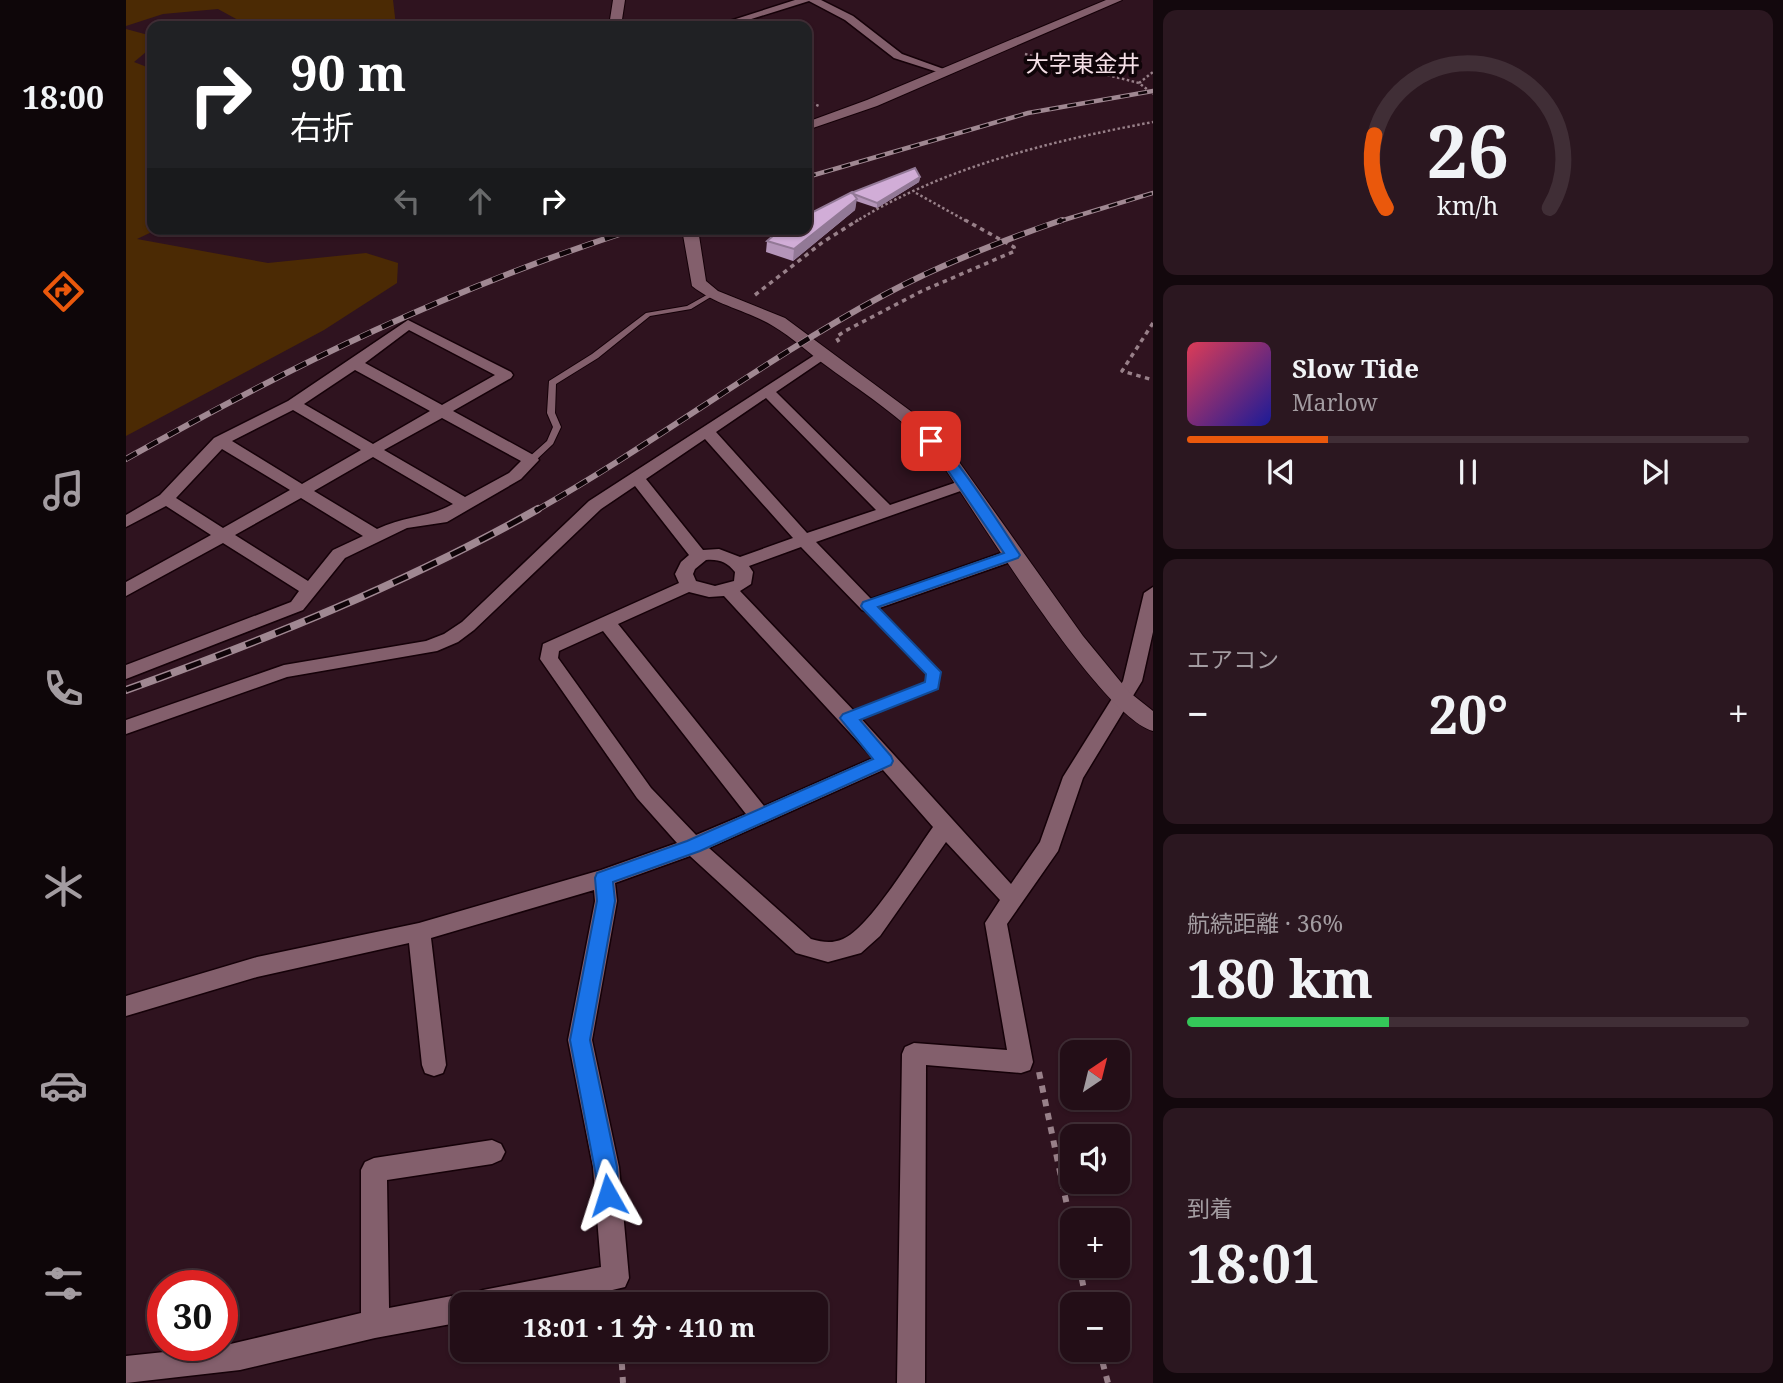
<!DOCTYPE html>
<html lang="ja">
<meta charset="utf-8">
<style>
:root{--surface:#230e17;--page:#2b1720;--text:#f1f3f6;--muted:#a39ca1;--line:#402e36;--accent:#ea580c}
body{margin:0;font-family:"Noto Serif","Noto Sans JP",serif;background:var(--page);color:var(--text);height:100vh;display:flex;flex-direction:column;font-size:26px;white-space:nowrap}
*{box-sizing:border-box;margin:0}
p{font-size:23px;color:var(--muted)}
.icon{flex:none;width:38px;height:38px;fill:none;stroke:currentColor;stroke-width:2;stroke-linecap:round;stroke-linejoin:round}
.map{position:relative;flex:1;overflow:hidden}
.sheet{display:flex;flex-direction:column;gap:10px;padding:10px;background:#13080d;width:630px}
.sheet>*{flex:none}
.top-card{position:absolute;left:21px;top:21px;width:665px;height:214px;border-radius:14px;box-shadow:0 2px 5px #0004,0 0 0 2px var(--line);background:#202124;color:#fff;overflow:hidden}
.needle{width:46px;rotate:35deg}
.buttons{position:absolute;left:934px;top:1040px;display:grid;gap:14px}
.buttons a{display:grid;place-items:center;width:70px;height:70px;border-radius:14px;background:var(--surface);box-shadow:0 2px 5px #0004,0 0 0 2px var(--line);font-size:35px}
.speed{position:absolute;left:21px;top:1270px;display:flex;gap:14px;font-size:35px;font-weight:700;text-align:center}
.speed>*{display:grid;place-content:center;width:91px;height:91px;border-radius:50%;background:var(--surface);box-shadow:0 2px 5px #0004,0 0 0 2px var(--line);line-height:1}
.speed .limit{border:10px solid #d22;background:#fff;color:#111}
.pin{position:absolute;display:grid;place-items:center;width:60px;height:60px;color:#fff;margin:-30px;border-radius:14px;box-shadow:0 4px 10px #0006}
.me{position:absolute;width:77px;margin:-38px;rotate:354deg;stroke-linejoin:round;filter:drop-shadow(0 0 5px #0008)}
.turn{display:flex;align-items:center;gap:24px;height:147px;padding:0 28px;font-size:32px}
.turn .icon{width:91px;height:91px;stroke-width:2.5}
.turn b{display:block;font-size:49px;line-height:60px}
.lanes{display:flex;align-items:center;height:66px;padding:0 28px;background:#0003;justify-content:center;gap:35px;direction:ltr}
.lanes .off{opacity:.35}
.big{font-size:52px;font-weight:700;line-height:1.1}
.sheet .widget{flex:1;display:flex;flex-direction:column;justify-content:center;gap:10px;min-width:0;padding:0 24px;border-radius:14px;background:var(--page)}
.sheet .dial{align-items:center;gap:0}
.dial svg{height:182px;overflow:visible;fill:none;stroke:var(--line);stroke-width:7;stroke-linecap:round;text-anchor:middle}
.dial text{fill:var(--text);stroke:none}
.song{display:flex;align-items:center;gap:21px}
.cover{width:84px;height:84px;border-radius:10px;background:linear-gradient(135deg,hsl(350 70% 55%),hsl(240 70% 35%))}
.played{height:7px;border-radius:4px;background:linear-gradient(90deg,var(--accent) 25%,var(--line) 25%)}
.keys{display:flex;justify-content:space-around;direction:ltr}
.heat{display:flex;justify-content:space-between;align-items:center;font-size:38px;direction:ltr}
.charge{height:10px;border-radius:5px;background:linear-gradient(90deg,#34c759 36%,var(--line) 0)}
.trip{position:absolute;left:324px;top:1292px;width:378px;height:70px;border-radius:14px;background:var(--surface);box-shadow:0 2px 5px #0004,0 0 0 2px var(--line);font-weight:700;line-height:70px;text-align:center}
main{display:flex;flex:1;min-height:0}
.dock{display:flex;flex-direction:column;width:126px;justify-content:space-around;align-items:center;background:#0e0609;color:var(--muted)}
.dock .icon{width:49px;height:49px}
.dock .selected{color:var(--accent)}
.dock b{font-size:32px;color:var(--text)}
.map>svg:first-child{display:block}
</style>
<main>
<nav class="dock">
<b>18:00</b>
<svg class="icon selected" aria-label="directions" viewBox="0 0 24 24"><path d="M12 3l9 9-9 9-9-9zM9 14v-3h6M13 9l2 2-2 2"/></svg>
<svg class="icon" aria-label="music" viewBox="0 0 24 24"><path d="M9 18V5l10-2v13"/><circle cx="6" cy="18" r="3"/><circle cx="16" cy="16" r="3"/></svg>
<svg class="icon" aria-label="phone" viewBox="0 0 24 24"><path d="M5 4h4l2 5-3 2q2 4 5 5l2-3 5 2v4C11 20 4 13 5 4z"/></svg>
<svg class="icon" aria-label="climate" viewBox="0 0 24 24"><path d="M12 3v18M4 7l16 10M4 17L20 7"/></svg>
<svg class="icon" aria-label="car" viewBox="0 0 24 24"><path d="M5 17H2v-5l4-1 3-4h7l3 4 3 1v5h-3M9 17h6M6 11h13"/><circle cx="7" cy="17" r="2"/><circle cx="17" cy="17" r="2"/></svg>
<svg class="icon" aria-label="filters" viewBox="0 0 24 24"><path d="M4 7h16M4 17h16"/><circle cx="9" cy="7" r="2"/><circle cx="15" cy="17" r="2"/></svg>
</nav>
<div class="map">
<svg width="1027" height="1383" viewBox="0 0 1027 1383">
<rect width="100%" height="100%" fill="#2f131f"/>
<path fill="#4b2a04" d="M0 0H267L270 26H123L92 9 37 14 0 26Z
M0 29 26 36V47L8 62 26 69V229H32L11 239 142 263 240 253 272 263 271 283 198 330 0 436Z"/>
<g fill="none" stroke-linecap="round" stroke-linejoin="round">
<g stroke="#150108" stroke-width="2">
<path id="service" d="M586 292 589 294 588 295 565 309 524 316 472 358 430 384 429 413 435 427 427 444 408 462H402V458L421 441 427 427 421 413 423 381 466 354 520 313 561 306Z
M742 603 745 604 811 670C814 674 813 683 810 687L723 721 720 720 718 718 720 716 802 683 803 673 739 608 737 606Z"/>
</g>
<g stroke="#150108" stroke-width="3">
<path id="minor" d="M669 0H695L727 16 776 54 826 72 821 75 768 58 719 20 683 1 603 26H588Z
M282 320 385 372 387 375 385 378 327 411 411 457 413 460 395 479 321 522 281 528 219 558 177 610 0 679V665L165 602 173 591 97 543 0 596V582L85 535 40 506 0 527V515L34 495 88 438 162 401ZM283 330 369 375 316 405 239 363ZM229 370 304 411 247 444 178 404ZM167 410 235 450 176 484 106 441ZM316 418 395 461 383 473 339 497 258 450ZM96 449 164 490 97 528 50 498ZM247 457 327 504C302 518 278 516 251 529L188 491ZM175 498 237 536 207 550 182 581 109 535Z
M698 349 705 353 703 356 650 392 764 505 837 480 845 485 843 488 690 542 745 599 881 551 887 550 896 555 893 559 742 612 736 610 675 547 623 566 627 572 625 584 614 591 730 713 885 884 914 842 937 777 997 681 1018 593 1027 587V632L1016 681 957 778 932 851 881 924 907 1062 904 1070 895 1073 800 1065 799 1383H771L776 1054 779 1047 788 1043 881 1050 859 923 874 900 820 842 754 936 735 953 702 962 670 953 564 856 489 883 491 901 466 1040 493 1167 503 1278 499 1287 427 1304H336V1322L249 1338 114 1370 0 1383V1356L96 1346 235 1313V1170L239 1162 248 1158 366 1140 375 1144 379 1152 375 1160 366 1164 261 1180 263 1308 336 1294 346 1298 347 1294 357 1290 475 1267 467 1167 442 1040 469 901 468 890 305 938 320 1065 317 1073 308 1076 299 1073 296 1065 283 943 131 977 0 1016V996L131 957 293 923 475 870 551 843 511 798 414 659 417 644 553 583 549 574 555 562 563 555 509 486 475 509 348 630 332 642 311 651 161 677 0 734V720L158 665 300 641 318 634 336 622 463 501ZM640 398 750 510 681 533 590 432ZM579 439 667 538 614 557 593 549 577 550 520 479ZM580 560C593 559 601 562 609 572L608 581 589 586 570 581 567 574 569 569ZM563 592 583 597 598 596 747 758 638 806 492 624ZM477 631 620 814 570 835 525 788 432 658 433 651ZM757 770 807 827C789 852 743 929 717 939 705 944 697 942 685 939L583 848Z"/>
</g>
<g stroke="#150108" stroke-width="2">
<path id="tertiary" d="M487 0H499L495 26H483Z
M980 0H996L751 106 681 130V122L741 100Z
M556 229H572L580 281 592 291 659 318 798 421 826 452 957 636 1003 692 1027 711V731C974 716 853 517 815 463 786 423 741 396 702 367 684 354 666 337 647 326 621 310 591 306 566 286Z"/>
</g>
<path stroke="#988089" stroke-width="2.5" stroke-dasharray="2.5 2.5" stroke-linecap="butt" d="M899 54 1013 83 1027 94
M1013 83 1027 72
M681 101 693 106
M790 193 842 222
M729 222C818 167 925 141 1027 122"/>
<path stroke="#988089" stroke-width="3.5" stroke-dasharray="4.5 4.5" stroke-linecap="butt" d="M629 295 697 242 732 220
M1027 323 996 371 1027 380
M713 342 710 337 719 331 796 291 889 251 888 247 839 220"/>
<path stroke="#988089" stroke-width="6" stroke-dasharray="7 7" stroke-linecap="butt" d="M913 1072 947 1234
M953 1265 961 1304
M495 1349 497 1383
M973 1349 982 1383"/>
<use href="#service" fill="#835f6c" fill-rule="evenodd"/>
<use href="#minor" fill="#835f6c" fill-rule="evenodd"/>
<use href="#tertiary" fill="#835f6c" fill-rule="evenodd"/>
<g stroke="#a08892" stroke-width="4.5">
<path id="rail-far2" d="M681 177 902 113 1027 91
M931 222 1027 193"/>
</g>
<g stroke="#a08892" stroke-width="6">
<path id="rail-far1" d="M0 459C168 364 325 288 509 229
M409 511C528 444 636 361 756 296 813 265 875 241 936 220"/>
</g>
<g stroke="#a08892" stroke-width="8">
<path id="rail" d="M0 690C141 639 281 583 412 509"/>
</g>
<use href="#rail-far2" stroke="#0f0408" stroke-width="2.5" stroke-dasharray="9" stroke-linecap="butt"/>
<use href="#rail-far1" stroke="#0f0408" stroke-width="4.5" stroke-dasharray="12" stroke-linecap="butt"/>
<use href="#rail" stroke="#0f0408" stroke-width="5" stroke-dasharray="16" stroke-linecap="butt"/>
</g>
<path fill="#b495b9" d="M794 177 793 182 751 208 730 201 729 210 667 261 640 252 641 241 727 193Z"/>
<path fill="#927996" d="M794 177 793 182 751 208V203Z
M731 199 729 210 667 261 668 249Z
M419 229H443L419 234Z"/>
<path fill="#d1add7" stroke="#927996" stroke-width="2" d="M789 168 794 177 751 203 725 193Z
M726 192 731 199 668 249 641 241 655 229H681V215Z"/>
<path fill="#1a73e8" stroke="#114b97" stroke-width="2" d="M805 437C823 443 880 534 894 555L892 558 752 607 815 672 812 689 734 720 765 756 767 761 765 765 574 851 487 882 489 901 464 1040 491 1167 493 1195 490 1202 482 1205 475 1202 444 1040 471 901 469 878 471 873 561 841 747 759 717 722 714 718 717 714 799 682 800 674 737 609 735 606 737 602 878 553 814 459 799 441Z"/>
<g text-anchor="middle" stroke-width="7" stroke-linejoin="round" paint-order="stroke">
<g font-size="23" fill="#f5e0e7" stroke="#0f0408">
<text x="957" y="72">大字東金井</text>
</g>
</g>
</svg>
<div class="buttons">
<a><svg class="needle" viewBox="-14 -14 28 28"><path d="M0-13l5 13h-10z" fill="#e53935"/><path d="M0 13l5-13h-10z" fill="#a39ca1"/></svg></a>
<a><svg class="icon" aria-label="sound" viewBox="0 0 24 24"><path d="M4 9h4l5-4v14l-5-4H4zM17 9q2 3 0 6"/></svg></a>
<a>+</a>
<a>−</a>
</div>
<div class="speed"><div class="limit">30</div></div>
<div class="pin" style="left:805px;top:441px;background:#d93025"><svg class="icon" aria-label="arrive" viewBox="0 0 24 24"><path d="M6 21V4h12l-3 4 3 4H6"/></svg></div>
<svg class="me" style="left:482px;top:1195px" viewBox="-20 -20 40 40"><path d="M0-17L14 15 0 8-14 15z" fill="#1a73e8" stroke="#fff" stroke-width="4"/></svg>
<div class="trip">18:01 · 1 分 · 410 m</div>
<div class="top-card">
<div class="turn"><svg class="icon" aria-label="right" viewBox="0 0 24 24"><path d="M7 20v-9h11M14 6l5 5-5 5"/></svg><div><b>90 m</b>右折</div></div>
<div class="lanes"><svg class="icon off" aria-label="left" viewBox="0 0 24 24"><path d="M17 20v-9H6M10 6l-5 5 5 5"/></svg><svg class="icon off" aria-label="ahead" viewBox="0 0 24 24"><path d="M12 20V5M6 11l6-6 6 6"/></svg><svg class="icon" aria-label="right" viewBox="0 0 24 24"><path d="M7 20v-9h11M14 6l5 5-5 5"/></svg></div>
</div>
</div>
<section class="sheet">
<div class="widget dial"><svg viewBox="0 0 100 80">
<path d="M14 69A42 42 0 1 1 86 69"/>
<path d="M14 69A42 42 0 0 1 9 37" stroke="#ea580c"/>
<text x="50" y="56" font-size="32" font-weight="700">26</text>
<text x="50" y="72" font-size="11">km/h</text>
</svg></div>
<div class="widget">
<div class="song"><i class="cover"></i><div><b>Slow Tide</b><p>Marlow</p></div></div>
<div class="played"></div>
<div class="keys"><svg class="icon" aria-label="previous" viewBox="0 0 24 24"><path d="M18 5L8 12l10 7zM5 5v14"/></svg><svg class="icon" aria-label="pause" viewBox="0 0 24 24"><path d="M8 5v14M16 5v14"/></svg><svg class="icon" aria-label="next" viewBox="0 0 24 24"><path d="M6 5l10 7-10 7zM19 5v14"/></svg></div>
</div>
<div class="widget"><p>エアコン</p>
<div class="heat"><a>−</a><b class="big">20°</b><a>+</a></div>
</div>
<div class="widget"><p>航続距離 · 36%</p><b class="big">180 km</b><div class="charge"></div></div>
<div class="widget"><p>到着</p><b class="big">18:01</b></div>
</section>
</main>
